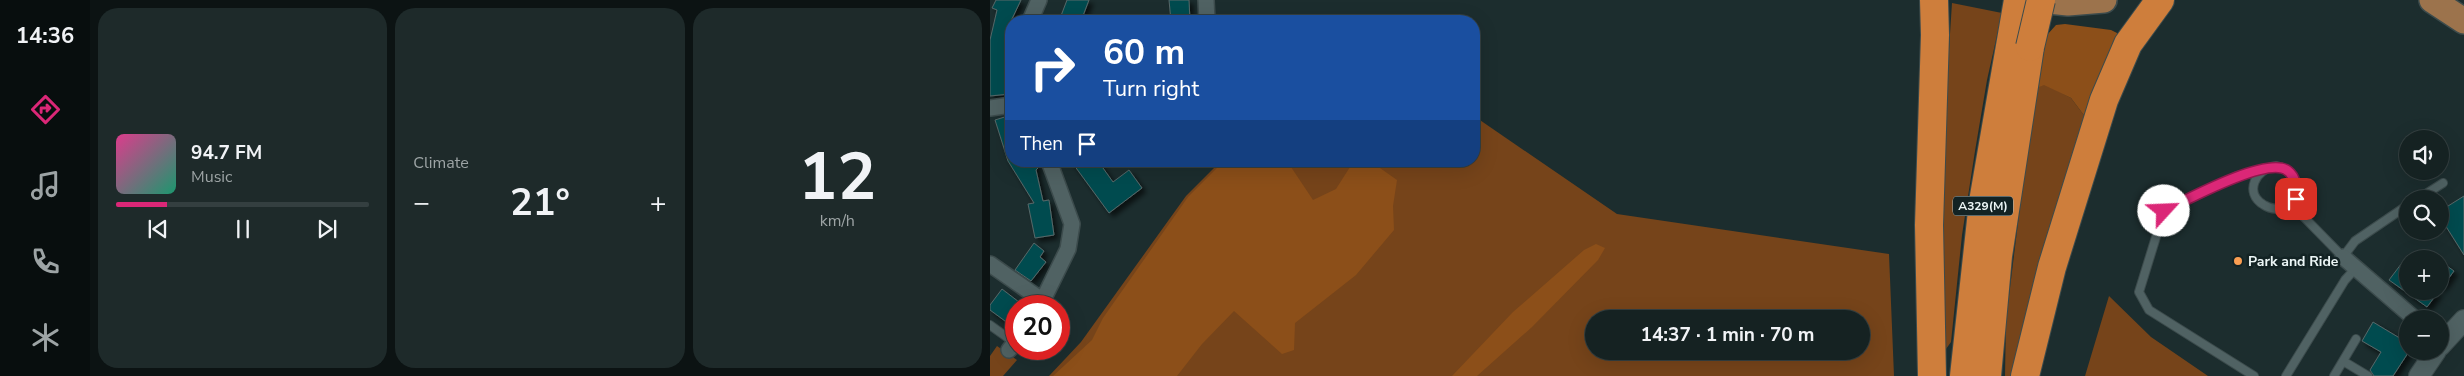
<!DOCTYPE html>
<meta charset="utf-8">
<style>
:root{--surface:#152222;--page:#1e2a2a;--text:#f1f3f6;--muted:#9da4a5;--line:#343f40;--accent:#db2777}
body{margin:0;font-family:"Nunito Sans",sans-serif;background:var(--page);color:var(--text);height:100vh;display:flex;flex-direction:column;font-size:19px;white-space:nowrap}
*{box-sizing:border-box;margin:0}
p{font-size:16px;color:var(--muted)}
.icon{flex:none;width:28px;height:28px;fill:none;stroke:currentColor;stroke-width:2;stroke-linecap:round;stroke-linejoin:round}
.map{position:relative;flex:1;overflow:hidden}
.sheet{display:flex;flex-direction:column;gap:8px;padding:8px;background:#0c1313;width:900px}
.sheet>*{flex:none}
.guide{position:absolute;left:15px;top:15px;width:475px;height:152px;border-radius:20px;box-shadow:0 5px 20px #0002,0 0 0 1px var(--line);background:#1a4fa0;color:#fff;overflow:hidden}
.tools{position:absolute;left:1409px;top:130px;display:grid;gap:10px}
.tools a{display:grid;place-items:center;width:50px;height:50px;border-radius:50%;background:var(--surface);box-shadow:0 5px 20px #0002,0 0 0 1px var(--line);font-size:25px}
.speed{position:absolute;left:15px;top:295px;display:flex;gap:10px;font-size:25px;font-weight:700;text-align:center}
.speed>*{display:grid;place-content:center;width:65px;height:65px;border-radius:50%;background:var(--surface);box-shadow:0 5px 20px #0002,0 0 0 1px var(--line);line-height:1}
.speed .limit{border:8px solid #d22;background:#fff;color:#111}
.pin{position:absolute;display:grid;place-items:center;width:42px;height:42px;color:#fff;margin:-21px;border-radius:10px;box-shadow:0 2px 8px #0006}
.me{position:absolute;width:55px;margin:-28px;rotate:65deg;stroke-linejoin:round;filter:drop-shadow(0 0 4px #0008)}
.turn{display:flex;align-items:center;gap:18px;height:105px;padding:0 15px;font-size:22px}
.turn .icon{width:65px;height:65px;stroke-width:2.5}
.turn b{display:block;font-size:35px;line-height:42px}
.then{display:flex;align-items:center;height:48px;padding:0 15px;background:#0003;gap:10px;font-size:19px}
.big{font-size:38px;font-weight:700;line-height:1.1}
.sheet .tile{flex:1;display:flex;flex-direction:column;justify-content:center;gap:8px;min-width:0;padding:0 18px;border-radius:20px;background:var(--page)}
.sheet .dial{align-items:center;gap:0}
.dial b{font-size:65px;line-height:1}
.song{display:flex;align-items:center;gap:15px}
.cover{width:60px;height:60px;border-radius:8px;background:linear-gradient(135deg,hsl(330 70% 55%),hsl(160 70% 35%))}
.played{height:5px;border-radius:2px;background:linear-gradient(90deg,var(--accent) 20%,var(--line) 20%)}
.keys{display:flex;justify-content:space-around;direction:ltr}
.heat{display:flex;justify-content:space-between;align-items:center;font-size:28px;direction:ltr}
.sheet .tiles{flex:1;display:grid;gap:8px;grid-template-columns:repeat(3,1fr)}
.trip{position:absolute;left:595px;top:310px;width:285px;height:50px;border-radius:25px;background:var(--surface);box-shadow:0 5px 20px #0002,0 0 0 1px var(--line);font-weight:700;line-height:50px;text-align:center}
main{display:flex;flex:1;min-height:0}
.tabs{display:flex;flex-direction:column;width:90px;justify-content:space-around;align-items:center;background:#080e0e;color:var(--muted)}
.tabs .icon{width:35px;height:35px}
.tabs .on{color:var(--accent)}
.tabs b{font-size:22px;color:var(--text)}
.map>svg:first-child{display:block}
</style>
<main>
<nav class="tabs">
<b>14:36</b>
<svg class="icon on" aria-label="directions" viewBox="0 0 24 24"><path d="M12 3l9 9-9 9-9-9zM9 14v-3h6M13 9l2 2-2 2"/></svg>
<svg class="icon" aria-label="music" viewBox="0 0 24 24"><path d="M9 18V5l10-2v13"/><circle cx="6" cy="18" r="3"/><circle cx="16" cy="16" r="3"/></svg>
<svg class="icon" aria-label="phone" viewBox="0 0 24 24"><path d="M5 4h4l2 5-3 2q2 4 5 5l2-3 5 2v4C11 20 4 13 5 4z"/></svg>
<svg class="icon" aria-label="climate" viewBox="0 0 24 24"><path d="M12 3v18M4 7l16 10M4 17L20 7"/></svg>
</nav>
<section class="sheet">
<div class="tiles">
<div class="tile">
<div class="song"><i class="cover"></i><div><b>94.7 FM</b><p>Music</p></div></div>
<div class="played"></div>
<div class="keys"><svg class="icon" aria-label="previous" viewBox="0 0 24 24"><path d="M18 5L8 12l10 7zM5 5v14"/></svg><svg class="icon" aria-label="pause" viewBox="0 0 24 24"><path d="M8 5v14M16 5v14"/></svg><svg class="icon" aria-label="next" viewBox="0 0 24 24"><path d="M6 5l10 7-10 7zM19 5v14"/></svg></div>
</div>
<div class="tile"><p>Climate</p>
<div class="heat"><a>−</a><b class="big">21°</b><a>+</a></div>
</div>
<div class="tile dial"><b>12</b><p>km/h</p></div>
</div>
</section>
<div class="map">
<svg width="1474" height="376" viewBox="0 0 1474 376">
<defs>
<filter id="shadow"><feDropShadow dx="4" dy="4" stdDeviation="2.5" flood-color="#0009"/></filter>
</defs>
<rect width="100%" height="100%" fill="#1c2d2e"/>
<path fill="#76441a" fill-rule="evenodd" d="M962 3 1012 13 997 80 985 151 972 235 961 342 956 349 953 343 954 126Z
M1054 84 1081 98 1096 118 1024 369 1022 376H1015L1016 320 1035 166 1047 88Z
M484 116 627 214 899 254 904 376H59L91 342 196 196 231 161H484ZM604 319H871V351H604Z
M1119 296 1161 337 1218 376H1095Z
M7 346 27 360 13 376H0V356Z"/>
<path fill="#8c4f19" d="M1075 24 1121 30 1127 33 1129 39 1096 118 1081 98 1054 85 1047 88 1057 35 1066 25Z
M234 161H297L323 200 346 189 360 167 380 161 407 180 403 206 404 230 366 275 305 323 304 350 292 354 244 311 212 344 187 376H63L102 340 113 318 198 197Z
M606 244 615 248 608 260 542 327 487 376H462L523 312 594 250Z"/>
<path fill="#044c4f" stroke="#566869" filter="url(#shadow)" d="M6 0H31L21 21V49L18 66 20 94 0 96V40L7 10 2 8Z
M77 0H99L91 21H69Z
M179 0H199L200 21H181Z
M21 115V161H44L48 168 46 170 53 201 59 200 64 235 45 238 38 204 44 203 18 161 5 120Z
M81 161H108L123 182 139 170 152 188 119 213Z
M1474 196V255L1450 217V211Z
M44 243 54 251 50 257 56 262 41 281 25 270Z
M1418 255V291H1449L1437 307 1399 280Z
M1450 261 1464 271 1450 290Z
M12 289 29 302 15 321 0 310V305Z
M1383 322 1418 343V353L1403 376H1384L1380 370 1391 352 1372 341Z"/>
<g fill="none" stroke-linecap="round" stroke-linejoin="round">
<g stroke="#3c4b4c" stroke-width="10">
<path id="service" d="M1286 166C1309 171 1306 190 1306 209 1296 209 1283 211 1274 205 1253 193 1266 168 1286 166Z
M1428 199 1453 183
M1306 209 1353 257 1365 241 1418 205
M0 325 25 343
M1353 361 1378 376
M1264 376 1159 310 1149 292 1174 211 1247 176 1271 171
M1296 376 1355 280 1366 268
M1344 376 1366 339"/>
</g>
<g stroke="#3c4b4c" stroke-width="18">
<path id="minor" d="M216 0 217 21
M40 21 49 0
M0 108 21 105
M1353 257 1425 319
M0 264 53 301
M50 306 78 249 82 224 59 161
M19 350 26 341"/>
</g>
<g stroke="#3c4b4c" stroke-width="22">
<path id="tertiary" d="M1450 346 1474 320
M1429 376 1446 351"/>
</g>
<g stroke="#3c4b4c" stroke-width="28">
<path id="primary" d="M1049 0 1078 3 1114 0
M1442 0 1474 21"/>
</g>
<g stroke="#3c4b4c" stroke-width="30">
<path id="motorway" d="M942 376 939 225 945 35 944 0
M974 376 993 202 1028 0
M997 376 1008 256 1040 47
M1035 376 1062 267 1114 100 1138 44 1170 0"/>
</g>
<use href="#service" stroke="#506263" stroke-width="8"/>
<use href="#minor" stroke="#506263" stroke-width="15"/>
<use href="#tertiary" stroke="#506263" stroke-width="20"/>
<use href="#primary" stroke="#9c734c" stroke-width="25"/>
<use href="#motorway" stroke="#ce7e3c" stroke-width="28"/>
<g stroke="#3c4b4c" stroke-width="30" stroke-linecap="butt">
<path id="motorway-bridge" d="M1040 47 1051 0"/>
</g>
<use href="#motorway-bridge" stroke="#ce7e3c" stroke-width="28"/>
</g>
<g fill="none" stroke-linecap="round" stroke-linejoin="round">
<g stroke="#8e194d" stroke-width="12">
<path id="route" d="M1174 211C1196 200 1279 155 1298 171 1307 178 1306 189 1306 199"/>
</g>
<use href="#route" stroke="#db2777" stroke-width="9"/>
</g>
<circle fill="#fb9e52" stroke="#132324" stroke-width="2" cx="1248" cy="261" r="5"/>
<g text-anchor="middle" stroke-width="5" stroke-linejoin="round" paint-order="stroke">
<rect fill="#132324" stroke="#abb7b7" stroke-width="1" x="963" y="196.5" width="60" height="19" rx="4"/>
<g font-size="12" font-weight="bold" fill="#ecf6f6">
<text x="993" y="210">A329(M)</text>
</g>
<g font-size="14" font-weight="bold" fill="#ecf6f6" stroke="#132324" text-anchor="start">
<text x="1258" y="266">Park and Ride</text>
</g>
</g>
</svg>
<div class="tools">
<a><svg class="icon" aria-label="sound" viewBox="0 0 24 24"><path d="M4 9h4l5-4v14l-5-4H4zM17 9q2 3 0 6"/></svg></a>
<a><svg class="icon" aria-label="search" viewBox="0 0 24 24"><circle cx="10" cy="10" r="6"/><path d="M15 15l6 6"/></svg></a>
<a>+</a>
<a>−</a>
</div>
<div class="speed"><div class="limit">20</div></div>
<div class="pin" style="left:1306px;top:199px;background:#d93025"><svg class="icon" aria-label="arrive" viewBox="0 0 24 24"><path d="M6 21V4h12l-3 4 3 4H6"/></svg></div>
<svg class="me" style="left:1174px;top:211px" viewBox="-20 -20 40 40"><circle r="19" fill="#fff"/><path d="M0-13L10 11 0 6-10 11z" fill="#db2777"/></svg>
<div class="trip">14:37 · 1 min · 70 m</div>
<div class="guide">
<div class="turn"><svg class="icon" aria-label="right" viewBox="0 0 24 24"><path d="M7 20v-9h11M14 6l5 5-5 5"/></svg><div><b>60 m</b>Turn right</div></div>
<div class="then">Then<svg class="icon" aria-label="arrive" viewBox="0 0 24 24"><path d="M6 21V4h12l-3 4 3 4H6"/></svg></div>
</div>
</div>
</main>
